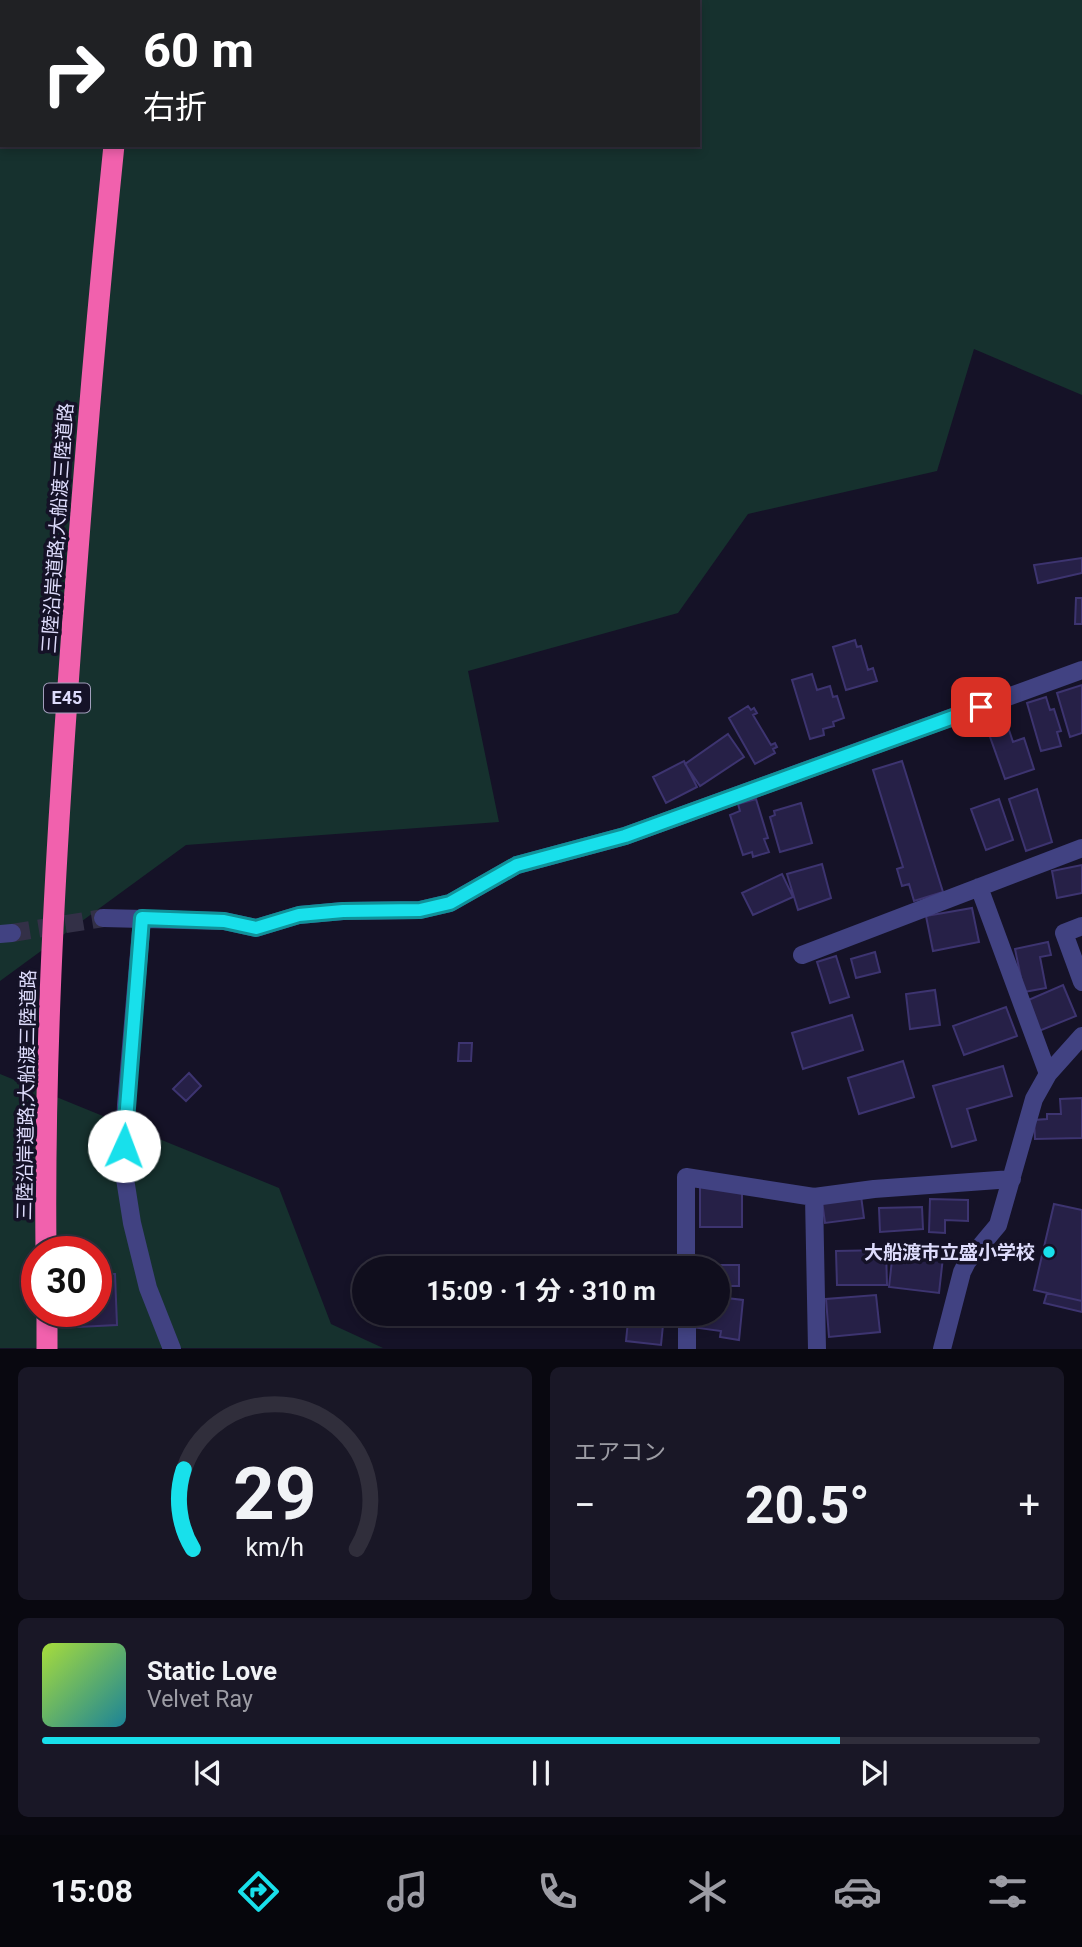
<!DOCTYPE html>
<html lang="ja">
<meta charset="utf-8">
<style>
:root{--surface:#100e1d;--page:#191726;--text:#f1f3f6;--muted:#9c9ca4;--line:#302e3b;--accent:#18e0eb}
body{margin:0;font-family:Roboto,"Noto Sans JP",sans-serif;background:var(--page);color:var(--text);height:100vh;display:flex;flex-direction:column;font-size:26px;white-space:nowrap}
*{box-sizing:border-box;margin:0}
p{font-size:23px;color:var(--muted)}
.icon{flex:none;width:38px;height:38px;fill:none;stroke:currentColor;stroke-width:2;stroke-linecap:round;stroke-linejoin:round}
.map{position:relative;height:1349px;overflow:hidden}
.sheet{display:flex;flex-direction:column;gap:18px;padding:18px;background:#090810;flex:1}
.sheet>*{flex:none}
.banner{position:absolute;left:0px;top:0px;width:700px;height:147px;box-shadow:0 4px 10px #0003,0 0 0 2px var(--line);background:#202124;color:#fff;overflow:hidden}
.speed{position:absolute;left:21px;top:1236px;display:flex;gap:14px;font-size:35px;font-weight:700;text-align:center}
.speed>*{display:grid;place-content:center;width:91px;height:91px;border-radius:50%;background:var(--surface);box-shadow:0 4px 10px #0003,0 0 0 2px var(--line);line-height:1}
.speed .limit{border:10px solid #d22;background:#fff;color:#111}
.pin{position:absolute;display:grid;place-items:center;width:60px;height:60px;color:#fff;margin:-30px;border-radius:14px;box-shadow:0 4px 10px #0006}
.me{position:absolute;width:77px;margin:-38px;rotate:2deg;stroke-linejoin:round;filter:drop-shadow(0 0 5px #0008)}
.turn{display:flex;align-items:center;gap:24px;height:147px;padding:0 28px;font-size:32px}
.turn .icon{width:91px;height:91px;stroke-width:2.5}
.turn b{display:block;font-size:49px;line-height:60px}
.big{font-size:52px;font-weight:700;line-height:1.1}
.sheet .tile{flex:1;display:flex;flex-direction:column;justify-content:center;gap:10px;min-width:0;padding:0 24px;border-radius:10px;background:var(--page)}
.sheet .dial{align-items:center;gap:0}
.dial svg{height:182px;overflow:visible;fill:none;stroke:var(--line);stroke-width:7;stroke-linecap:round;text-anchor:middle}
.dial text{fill:var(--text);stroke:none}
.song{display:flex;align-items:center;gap:21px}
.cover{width:84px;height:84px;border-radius:10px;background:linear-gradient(135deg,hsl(80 70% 55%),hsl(190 70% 35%))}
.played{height:7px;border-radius:4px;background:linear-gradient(90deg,var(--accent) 80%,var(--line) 80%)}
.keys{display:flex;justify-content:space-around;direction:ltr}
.heat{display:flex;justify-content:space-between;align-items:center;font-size:38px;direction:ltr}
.sheet .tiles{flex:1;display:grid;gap:18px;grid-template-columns:1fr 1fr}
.tile:last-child{grid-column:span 2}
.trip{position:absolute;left:352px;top:1256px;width:378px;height:70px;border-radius:35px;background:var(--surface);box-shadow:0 4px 10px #0003,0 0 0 2px var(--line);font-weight:700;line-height:70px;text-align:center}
.tabs{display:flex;height:112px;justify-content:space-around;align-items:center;background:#06060c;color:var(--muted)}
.tabs .icon{width:49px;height:49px}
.tabs .current{color:var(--accent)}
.tabs b{font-size:32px;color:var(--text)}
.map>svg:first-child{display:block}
</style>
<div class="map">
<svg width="1082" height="1349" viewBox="0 0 1082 1349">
<rect width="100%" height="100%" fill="#151227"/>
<path fill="#16312e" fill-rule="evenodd" d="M0 0H1082V395L974 349 937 471 748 514 678 613 468 671 499 822 186 845 0 981ZM2 2H698V145H2Z
M0 1074 279 1188 331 1324 383 1348H0ZM37 1251H96V1311H37Z"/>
<path fill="#262047" stroke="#3d3470" stroke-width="2" d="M1082 558V573L1038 583 1034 565Z
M1076 598H1082V624H1075Z
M855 640 857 647 861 646 868 670 873 668 877 681 846 690 833 647Z
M812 674 817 690 830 686 833 697 837 696 844 718 833 722 834 726 823 729 824 735 810 739 792 680Z
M1082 685V733L1070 737 1057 693Z
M1046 697 1050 710 1054 709 1061 731 1057 732 1061 746 1041 751 1027 703Z
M748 706 751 710 754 708 757 713 753 715 771 745 775 743 777 747 773 749 775 753 755 764 729 718Z
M1008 727 1013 742 1024 738 1034 769 1005 779 989 734Z
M728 734 744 757 700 786 685 764Z
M684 761 697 787 666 803 653 777Z
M902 761 943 892 914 901 909 884 902 886 897 869 903 867 873 770Z
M1037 789 1052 842 1026 851 1009 799Z
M756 799 768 838 764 839 769 852 753 857 752 852 743 855 730 815 740 811 738 804Z
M999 799 1013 840 986 850 971 809Z
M801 803 812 843 780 852 770 817 775 815 774 811Z
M822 864 831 898 798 910 787 874Z
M1082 865V893L1057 898 1052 871Z
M782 874 793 897 753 915 742 893Z
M972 908 979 942 933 951 926 916Z
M1048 942 1051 955 1040 957 1046 988 1024 992 1015 949Z
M875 952 880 972 856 978 851 959Z
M836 956 849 997 830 1003 817 962Z
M1063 985 1076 1016 1039 1031 1026 1001Z
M935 990 940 1025 910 1029 906 994Z
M1006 1007 1017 1036 964 1055 953 1026Z
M852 1015 863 1050 803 1069 792 1033Z
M459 1043H472L471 1061H458Z
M903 1061 914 1097 859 1114 848 1078Z
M1003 1066 1012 1096 967 1109 976 1140 952 1147 933 1086Z
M189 1073 201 1086 186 1101 173 1089Z
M1082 1098V1138L1035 1139 1034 1120 1047 1119V1114H1061L1060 1099Z
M700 1187H742V1227H700Z
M861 1196 864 1218 825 1223 822 1201Z
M930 1199 968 1200V1221L945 1220V1233L929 1232Z
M1054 1204 1082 1210V1301L1034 1290Z
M922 1207 923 1229 880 1232 879 1208Z
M886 1250 887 1285H837L836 1251Z
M893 1251 943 1257 939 1293 889 1287Z
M718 1265H739V1286H718Z
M96 1274H115L117 1325 78 1327V1311H96Z
M1047 1293 1082 1301V1312L1044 1303Z
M876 1295 880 1332 829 1337 826 1299Z
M718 1297 743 1300 739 1340 720 1337 721 1331 691 1327 692 1314H718Z
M628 1321 663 1325 661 1345 626 1341Z"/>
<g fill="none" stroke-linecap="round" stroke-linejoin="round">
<path stroke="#333047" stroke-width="18" stroke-dasharray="18 9" stroke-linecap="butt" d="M12 933 103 918"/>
<path stroke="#414282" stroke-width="18" d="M979 887 1048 1074
M103 918 224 921 256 928 299 915 343 911 420 910 450 903 517 865 625 836 1082 670
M142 918 126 1105 123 1166 132 1223 148 1288 172 1349
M1082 926 1064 933 1082 982
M0 934 12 933
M802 955 1082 848
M814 1197 817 1349
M686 1269V1177L814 1197 874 1189 1012 1179
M687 1314V1349
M942 1349 962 1272 967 1262 998 1225 1034 1099 1048 1074 1082 1036"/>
<path stroke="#f161ad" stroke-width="21" d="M128 2V0
M46 1251C44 1068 54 883 67 700 80 515 95 330 114 145
M47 1311V1349"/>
</g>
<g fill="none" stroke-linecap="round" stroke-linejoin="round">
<g stroke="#109299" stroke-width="18">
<path id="route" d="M124 1146 142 918 224 921 256 928 299 915 343 911 420 910 450 903 517 865 625 836 981 707"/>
</g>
<use href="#route" stroke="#18e0eb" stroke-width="12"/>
</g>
<circle fill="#18e0eb" stroke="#151227" stroke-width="2.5" cx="1049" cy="1252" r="7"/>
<g text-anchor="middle" stroke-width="7" stroke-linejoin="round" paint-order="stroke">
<rect fill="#151227" stroke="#a29fbc" stroke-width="2" x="44" y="683.5" width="46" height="29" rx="5"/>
<g font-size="18" font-weight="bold" fill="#dedcfc">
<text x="67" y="704">E45</text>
</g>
<g font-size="19" fill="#dedcfc" stroke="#151227">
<text transform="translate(57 528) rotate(-86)" y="7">三陸沿岸道路;大船渡三陸道路</text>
<text transform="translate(26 1095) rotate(-89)" y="7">三陸沿岸道路;大船渡三陸道路</text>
</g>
<g font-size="19" font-weight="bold" fill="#dedcfc" stroke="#151227" text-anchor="end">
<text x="1035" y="1259">大船渡市立盛小学校</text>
</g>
</g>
</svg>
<div class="speed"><div class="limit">30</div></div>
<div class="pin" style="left:981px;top:707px;background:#d93025"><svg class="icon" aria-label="arrive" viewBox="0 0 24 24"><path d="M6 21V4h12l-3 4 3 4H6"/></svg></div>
<svg class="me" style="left:124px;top:1146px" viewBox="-20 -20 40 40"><circle r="19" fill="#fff"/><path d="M0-13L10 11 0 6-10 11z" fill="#18e0eb"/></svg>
<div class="trip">15:09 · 1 分 · 310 m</div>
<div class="banner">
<div class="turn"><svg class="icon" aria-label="right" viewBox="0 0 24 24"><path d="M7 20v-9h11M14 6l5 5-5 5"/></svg><div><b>60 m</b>右折</div></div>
</div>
</div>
<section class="sheet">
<div class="tiles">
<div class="tile dial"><svg viewBox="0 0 100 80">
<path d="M14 69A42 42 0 1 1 86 69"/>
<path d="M14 69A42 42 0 0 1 10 34" stroke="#18e0eb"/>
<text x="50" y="56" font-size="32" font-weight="700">29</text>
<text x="50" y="72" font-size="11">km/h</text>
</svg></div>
<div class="tile"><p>エアコン</p>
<div class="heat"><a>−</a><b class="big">20.5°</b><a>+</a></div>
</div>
<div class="tile">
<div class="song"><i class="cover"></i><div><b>Static Love</b><p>Velvet Ray</p></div></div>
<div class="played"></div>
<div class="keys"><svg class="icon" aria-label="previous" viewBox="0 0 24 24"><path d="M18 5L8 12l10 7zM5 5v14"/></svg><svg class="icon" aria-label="pause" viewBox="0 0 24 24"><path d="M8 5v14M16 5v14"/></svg><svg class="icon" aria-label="next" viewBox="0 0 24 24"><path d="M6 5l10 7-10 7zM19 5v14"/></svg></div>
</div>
</div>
</section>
<nav class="tabs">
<b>15:08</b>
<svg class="icon current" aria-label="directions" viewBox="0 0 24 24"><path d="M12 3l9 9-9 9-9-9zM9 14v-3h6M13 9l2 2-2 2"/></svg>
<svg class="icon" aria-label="music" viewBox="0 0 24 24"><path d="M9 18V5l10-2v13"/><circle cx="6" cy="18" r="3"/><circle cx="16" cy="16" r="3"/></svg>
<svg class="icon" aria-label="phone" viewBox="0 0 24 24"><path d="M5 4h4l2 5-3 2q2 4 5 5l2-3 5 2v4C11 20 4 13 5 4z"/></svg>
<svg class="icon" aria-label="climate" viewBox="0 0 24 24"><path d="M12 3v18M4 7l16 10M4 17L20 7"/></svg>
<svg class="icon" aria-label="car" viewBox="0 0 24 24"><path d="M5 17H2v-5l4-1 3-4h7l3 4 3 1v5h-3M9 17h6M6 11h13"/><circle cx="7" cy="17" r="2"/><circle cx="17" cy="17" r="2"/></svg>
<svg class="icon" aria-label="filters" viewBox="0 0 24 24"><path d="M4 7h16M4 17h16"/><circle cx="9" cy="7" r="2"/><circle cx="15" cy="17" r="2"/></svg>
</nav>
